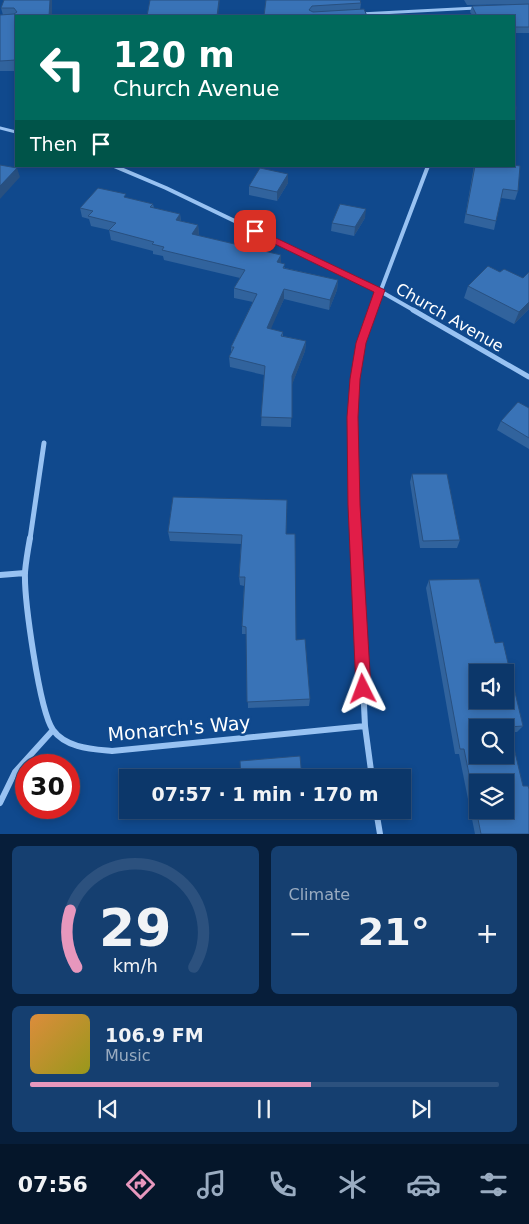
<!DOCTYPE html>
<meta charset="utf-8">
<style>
:root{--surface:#0c376a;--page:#153f70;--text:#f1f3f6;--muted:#9aacc1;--line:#2c517e;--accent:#e797bd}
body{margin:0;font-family:"DejaVu Sans",sans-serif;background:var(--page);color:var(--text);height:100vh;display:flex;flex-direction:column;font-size:19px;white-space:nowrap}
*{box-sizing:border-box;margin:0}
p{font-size:16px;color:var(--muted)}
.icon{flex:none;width:28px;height:28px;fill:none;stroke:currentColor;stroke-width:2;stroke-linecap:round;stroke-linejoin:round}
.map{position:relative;height:834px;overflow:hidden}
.panel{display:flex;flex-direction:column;gap:12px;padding:12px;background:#071e3a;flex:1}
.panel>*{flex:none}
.guide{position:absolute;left:15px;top:15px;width:500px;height:152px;border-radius:0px;box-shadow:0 2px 8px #0003,0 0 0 1px var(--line);background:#00695c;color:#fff;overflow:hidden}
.tools{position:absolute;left:469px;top:664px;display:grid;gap:10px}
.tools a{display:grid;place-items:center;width:45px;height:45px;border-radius:0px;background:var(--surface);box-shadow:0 2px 8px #0003,0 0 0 1px var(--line);font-size:25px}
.speed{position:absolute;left:15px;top:754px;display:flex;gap:10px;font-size:25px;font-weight:700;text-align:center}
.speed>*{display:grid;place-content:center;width:65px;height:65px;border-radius:50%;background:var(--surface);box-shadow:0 2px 8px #0003,0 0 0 1px var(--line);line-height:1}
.speed .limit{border:8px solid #d22;background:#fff;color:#111}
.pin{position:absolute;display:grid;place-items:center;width:42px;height:42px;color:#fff;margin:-21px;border-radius:10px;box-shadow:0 2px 8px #0006}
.me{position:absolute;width:55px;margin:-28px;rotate:357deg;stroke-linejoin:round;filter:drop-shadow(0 0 4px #0008)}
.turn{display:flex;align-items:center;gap:18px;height:105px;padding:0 15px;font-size:22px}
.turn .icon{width:65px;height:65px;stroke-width:2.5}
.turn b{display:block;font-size:35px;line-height:42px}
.then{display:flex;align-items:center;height:48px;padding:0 15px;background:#0003;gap:10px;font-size:19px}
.big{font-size:38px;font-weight:800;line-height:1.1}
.panel .card{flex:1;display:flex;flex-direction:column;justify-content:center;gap:8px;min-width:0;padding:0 18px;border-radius:8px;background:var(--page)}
.panel .dial{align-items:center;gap:0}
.dial svg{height:130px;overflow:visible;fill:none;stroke:var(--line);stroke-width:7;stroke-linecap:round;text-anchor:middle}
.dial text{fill:var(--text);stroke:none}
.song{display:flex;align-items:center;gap:15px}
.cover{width:60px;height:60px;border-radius:8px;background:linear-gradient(135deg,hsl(30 70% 55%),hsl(60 70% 35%))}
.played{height:5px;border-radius:2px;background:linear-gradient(90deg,var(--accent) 60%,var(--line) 60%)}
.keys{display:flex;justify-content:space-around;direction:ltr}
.heat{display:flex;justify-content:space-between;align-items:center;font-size:28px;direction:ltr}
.panel .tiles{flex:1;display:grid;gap:12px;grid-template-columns:1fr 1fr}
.card:last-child{grid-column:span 2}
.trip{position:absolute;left:119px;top:769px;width:292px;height:50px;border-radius:0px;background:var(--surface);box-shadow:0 2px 8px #0003,0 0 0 1px var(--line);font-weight:800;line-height:50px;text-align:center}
.tabs{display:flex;height:80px;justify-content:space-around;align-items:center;background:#05162a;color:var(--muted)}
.tabs .icon{width:35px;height:35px}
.tabs .active{color:var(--accent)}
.tabs b{font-size:22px;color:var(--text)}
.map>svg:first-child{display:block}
</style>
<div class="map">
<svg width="529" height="834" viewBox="0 0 529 834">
<rect width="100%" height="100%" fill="#10498d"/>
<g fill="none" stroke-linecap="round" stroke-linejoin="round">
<path stroke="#98c2f2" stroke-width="3" d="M360 14 476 8
M0 128 16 132"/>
<path stroke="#98c2f2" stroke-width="4" d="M114 166 166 188 380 291 415 311
M373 311 428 166"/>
<path stroke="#98c2f2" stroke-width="5" d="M413 310 529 377
M30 539 44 443
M356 539C353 479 345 401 361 343 364 332 369 321 373 310"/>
<path stroke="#98c2f2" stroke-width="6" d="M30 538C28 549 26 561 25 572 24 598 39 710 53 730 66 748 92 749 112 751L365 726
M356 538 365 726 372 778
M0 575 25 573
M0 803 15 772 53 730
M376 810 380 834"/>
</g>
<path fill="#31639d" d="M52 0V16H16V71H0V15H3L1 8Z
M266 0 361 3 360 10 264 16Z
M464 0H529V4L467 5Z
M529 4V33H514V16H473L470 12 472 6Z
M474 166H514L518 191 515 200 501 198 494 230 464 223Z
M288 183 277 201 249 195V186Z
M127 198 153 204 154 208 180 214 181 221 198 225 199 235 198 236 281 255V263L285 268 338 280 337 290 329 310 284 299 270 329 283 332V336L306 341 305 351 292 384 291 427 261 426 264 375 230 367 229 357 231 353V347L253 302 234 298V288L240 278 164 260 163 256 153 254V251L111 240 109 230 91 226 89 219 82 217 80 208Z
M365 218 354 236 331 231 332 223Z
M468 286 529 309 514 324 464 298Z
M529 408V449L497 430 501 421Z
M412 474 460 540 457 548H420L410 482Z
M168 532 286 534 296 640 310 699 309 706 248 708 246 634H242V626L244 586 240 585 239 577 241 544 170 541Z
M429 580 495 643 523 726 517 732H510L529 834H475L459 754H455L426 588Z
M242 810H304L243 816Z"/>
<path fill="#285080" d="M50 0H52V16H49Z
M219 0H220L218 16H217Z
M17 168 20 177 0 199V186Z
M288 174V183L277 201V192Z
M366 209 365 218 354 236 355 227Z
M180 214 181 224 176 220Z
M198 225 199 235 193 244 192 234Z
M281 255V265L277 262Z
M338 280 337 290 329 310 330 300Z
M284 289V299L267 338V328Z
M529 302V309L514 324 519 312Z
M306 341 305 351 292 385V376Z"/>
<path fill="#3973b7" stroke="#285080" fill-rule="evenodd" d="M4 0H50L49 16H16V60L0 61V15L14 14 17 12 14 8H1Z
M150 0H219L217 16H147Z
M266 0H360L361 3 312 6 309 10 313 12 364 9 367 16H264Z
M529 4V27H514V16H477L472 6Z
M514 94 516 108 514 120Z
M0 165 17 168 0 186Z
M514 165 520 166 518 191 503 189 496 221 466 214 475 166H514Z
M260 168 288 174 277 192 249 186Z
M98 188 126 194 124 197 153 204 150 207 180 214 176 220 198 225 192 234 281 255 277 262 285 264 283 268 338 280 330 300 284 289 267 328 283 332 281 336 306 341 292 376V418L261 417 265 366 229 357 234 347H231L257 294 234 288 245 270 162 250 164 247 152 244 154 242 109 230 116 223 88 216 93 211 80 208Z
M340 204 366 209 355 227 332 223Z
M488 266 500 272 504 269 523 278 529 272V302L519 312 468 286Z
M518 402 529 408V438L501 421Z
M412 474H447L460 540 423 541Z
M173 497 287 500 286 534H295L296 640 305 639 310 699 247 702 246 627 242 626 245 577H239L242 535 168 532Z
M479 579 495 643 503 642 523 726 509 727 523 786H528L529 789V834H481L464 749H460L429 580ZM478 672H505V700H478ZM478 728H505V755H478ZM478 782H505V810H478Z
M300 756 302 778H241L240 761Z
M242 810H270L242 813Z"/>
<path fill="#e11d48" stroke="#92132f" d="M255 228 385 290 366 343 360 379 358 417 360 505 371 689 369 694 363 696 358 694 356 689 348 505 347 417 350 379 356 343 374 292 252 233 251 231Z"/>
<g text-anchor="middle" stroke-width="5" stroke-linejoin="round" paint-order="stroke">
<g font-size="16" fill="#fff" stroke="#10498d">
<text transform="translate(450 317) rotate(30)" y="6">Church Avenue</text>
</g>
<g font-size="19" fill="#fff" stroke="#10498d">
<text transform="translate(179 728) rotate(-5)" y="7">Monarch's Way</text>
</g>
</g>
</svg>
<div class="tools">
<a><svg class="icon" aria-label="sound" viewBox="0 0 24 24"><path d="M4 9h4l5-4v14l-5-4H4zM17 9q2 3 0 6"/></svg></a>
<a><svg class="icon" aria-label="search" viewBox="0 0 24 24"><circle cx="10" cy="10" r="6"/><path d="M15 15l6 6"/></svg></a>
<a><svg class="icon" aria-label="layers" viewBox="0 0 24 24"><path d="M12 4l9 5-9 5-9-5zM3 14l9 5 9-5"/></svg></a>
</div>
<div class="speed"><div class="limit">30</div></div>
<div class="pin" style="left:255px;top:231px;background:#d93025"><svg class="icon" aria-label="arrive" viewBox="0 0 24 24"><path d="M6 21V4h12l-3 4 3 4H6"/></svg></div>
<svg class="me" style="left:363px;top:689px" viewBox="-20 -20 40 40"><path d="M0-17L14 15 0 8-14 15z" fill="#e11d48" stroke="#fff" stroke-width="4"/></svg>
<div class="trip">07:57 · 1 min · 170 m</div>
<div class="guide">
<div class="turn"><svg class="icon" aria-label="left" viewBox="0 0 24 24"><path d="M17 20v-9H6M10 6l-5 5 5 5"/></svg><div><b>120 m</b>Church Avenue</div></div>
<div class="then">Then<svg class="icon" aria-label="arrive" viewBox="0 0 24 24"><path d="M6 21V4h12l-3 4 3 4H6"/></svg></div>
</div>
</div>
<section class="panel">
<div class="tiles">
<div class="card dial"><svg viewBox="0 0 100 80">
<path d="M14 69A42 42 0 1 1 86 69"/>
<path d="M14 69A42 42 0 0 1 10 34" stroke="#e797bd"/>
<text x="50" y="56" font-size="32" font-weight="700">29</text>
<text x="50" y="72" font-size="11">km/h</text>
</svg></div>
<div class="card"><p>Climate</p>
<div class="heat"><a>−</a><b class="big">21°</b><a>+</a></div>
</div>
<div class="card">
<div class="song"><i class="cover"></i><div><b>106.9 FM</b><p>Music</p></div></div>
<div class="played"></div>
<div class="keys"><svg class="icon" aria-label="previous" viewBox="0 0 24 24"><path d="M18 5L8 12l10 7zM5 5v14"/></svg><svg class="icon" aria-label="pause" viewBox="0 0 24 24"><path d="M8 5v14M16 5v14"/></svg><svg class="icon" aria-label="next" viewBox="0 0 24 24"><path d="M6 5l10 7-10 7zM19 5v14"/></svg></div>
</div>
</div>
</section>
<nav class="tabs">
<b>07:56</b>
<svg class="icon active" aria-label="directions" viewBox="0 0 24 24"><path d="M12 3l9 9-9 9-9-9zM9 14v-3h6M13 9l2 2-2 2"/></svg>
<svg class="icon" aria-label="music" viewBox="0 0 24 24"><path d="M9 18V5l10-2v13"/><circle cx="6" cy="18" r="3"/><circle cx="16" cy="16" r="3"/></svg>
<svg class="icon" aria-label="phone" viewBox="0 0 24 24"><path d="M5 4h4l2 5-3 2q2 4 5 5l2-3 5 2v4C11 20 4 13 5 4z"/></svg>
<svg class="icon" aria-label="climate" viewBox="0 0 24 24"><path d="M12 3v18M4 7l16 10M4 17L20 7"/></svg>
<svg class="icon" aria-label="car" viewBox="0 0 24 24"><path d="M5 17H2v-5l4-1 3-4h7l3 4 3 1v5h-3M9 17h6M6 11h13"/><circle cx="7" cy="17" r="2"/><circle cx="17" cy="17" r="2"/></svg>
<svg class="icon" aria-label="filters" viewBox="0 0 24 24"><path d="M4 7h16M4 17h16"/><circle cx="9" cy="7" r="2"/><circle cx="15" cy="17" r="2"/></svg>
</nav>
